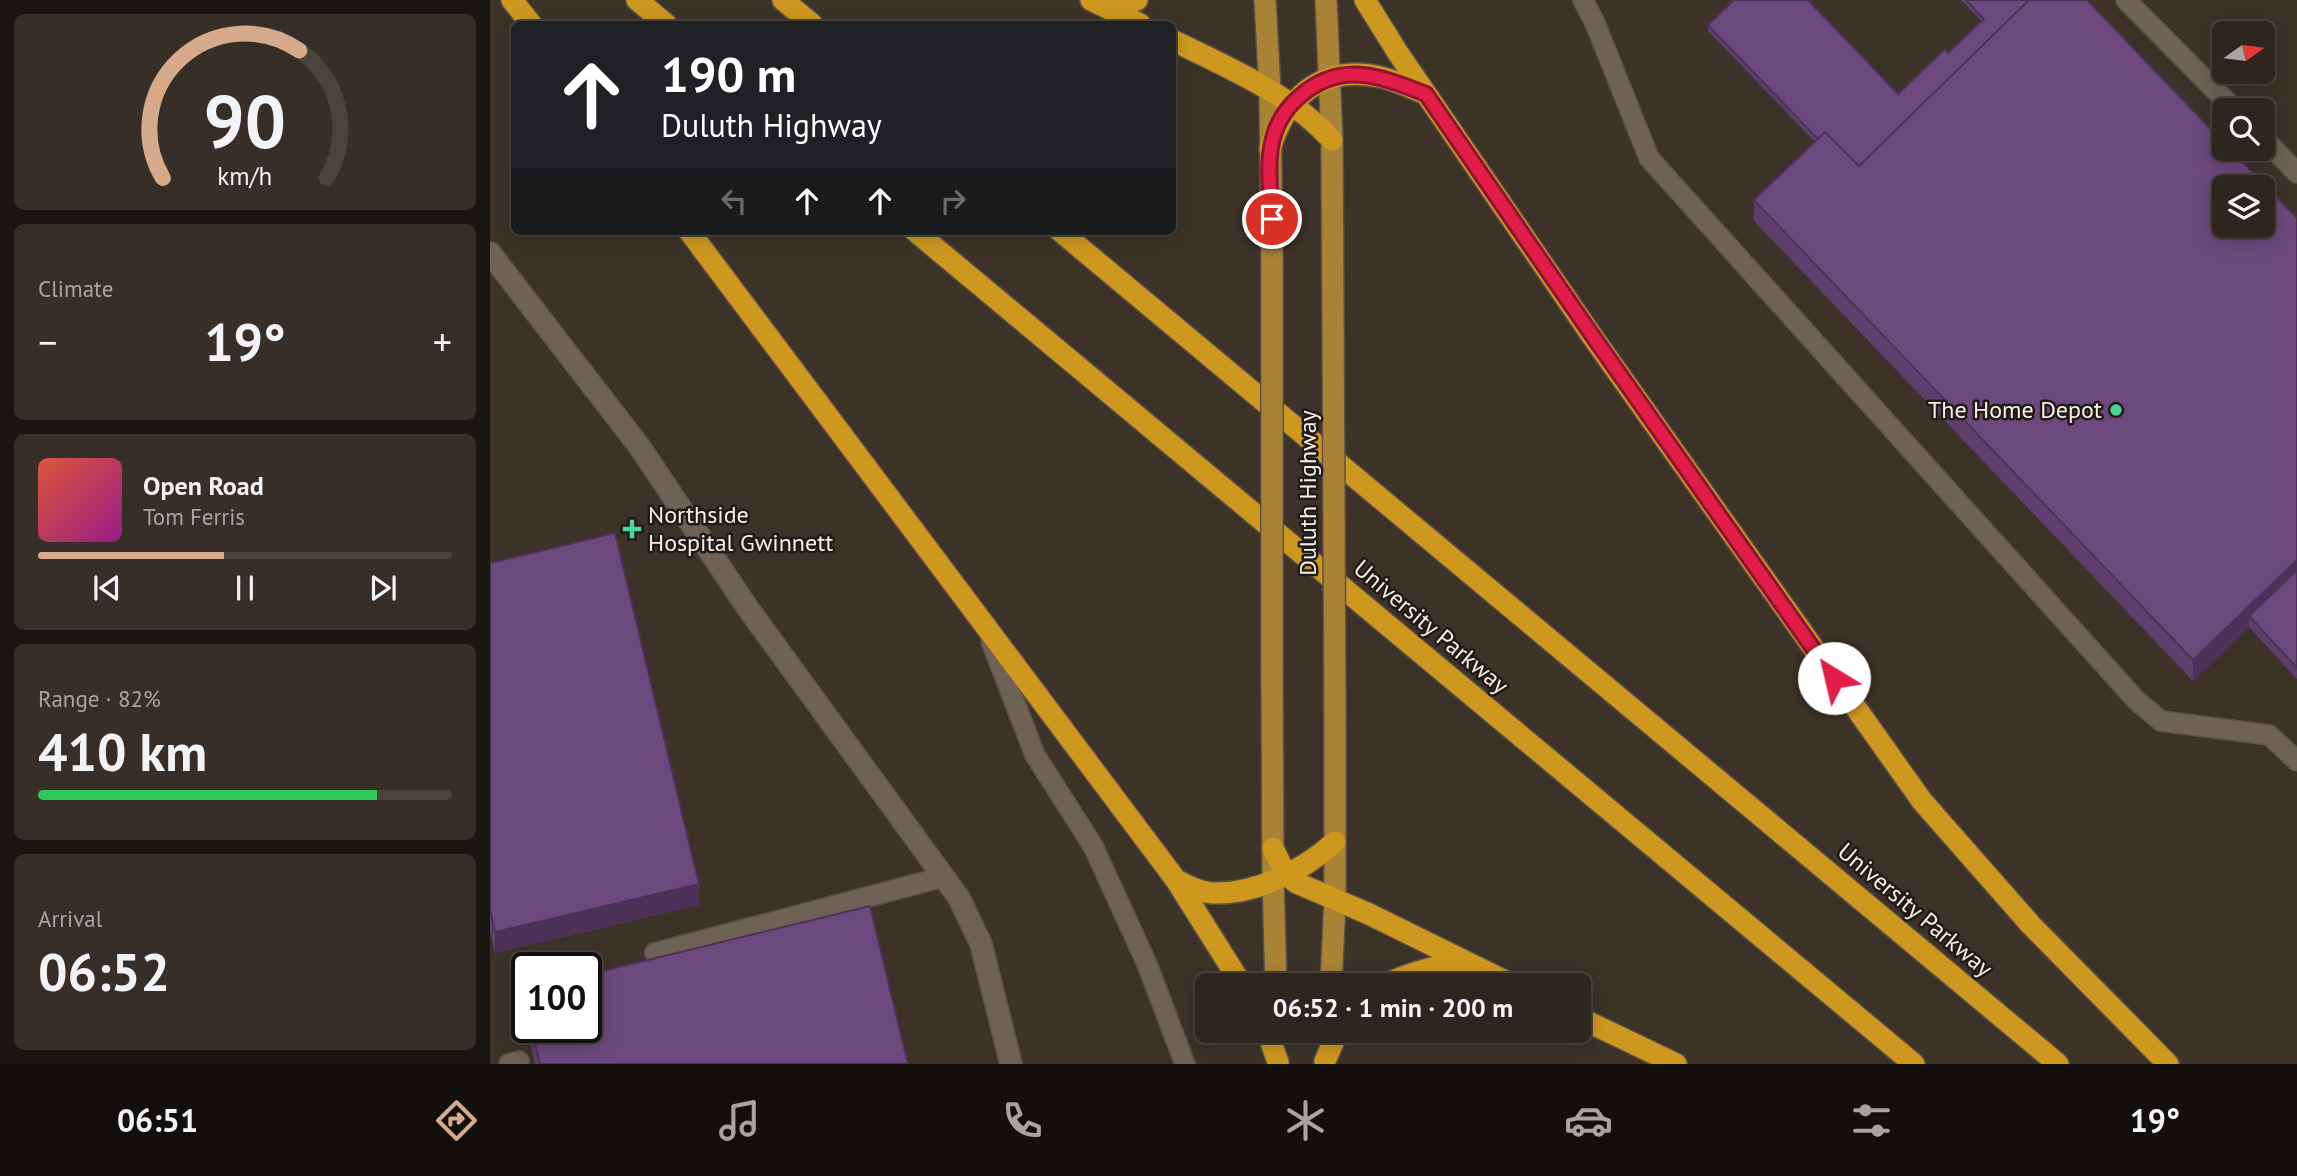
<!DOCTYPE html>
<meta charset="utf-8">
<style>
:root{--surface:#2e261e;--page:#362e27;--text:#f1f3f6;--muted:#a7a5a4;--line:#49433c;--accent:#d6ab8b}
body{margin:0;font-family:"PT Sans",sans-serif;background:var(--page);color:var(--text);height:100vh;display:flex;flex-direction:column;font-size:26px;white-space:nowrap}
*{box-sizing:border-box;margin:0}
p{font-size:23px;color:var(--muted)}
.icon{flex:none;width:38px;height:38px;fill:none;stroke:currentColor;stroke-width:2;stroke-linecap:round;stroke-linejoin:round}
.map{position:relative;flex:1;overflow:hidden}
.sheet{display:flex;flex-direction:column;gap:14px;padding:14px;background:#191510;width:490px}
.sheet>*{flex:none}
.top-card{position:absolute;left:21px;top:21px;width:665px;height:214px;border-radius:10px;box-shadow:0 4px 18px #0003,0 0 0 2px var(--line);background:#202124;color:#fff;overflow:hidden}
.needle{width:46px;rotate:76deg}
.buttons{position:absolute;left:1722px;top:21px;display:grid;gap:14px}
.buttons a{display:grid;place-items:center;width:63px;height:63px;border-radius:10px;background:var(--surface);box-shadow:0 4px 18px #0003,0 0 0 2px var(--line);font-size:35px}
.speed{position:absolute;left:21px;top:952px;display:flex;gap:14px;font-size:35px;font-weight:700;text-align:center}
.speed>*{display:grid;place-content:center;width:91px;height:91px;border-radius:50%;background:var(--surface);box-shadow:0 4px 18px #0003,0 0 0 2px var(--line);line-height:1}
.speed .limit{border:4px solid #111;border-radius:10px;background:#fff;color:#111}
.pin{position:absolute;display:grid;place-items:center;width:60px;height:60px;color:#fff;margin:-30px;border:4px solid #fff;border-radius:50%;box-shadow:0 2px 7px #0007}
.me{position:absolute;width:77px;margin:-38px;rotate:324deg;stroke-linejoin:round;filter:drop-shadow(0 0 5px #0008)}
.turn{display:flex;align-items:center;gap:24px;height:147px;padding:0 35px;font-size:32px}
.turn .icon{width:91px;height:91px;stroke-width:2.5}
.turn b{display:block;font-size:49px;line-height:60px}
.lanes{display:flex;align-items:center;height:66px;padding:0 35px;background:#0003;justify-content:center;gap:35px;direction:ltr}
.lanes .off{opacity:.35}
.big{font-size:52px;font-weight:700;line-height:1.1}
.sheet .widget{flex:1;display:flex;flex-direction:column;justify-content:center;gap:10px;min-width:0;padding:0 24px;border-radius:10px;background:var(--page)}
.sheet .dial{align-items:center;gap:0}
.dial svg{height:182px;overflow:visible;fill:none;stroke:var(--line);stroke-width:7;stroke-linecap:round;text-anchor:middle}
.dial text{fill:var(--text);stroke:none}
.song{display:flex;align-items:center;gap:21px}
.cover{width:84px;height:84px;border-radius:10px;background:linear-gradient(135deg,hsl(10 70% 55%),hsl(310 70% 35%))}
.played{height:7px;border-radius:4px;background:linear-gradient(90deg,var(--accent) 45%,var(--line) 45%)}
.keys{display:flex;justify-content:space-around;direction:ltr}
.heat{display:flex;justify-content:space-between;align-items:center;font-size:38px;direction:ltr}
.charge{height:10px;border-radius:5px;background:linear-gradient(90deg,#34c759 82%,var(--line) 0)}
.trip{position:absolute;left:705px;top:973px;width:396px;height:70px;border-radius:10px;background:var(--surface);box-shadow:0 4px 18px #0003,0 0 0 2px var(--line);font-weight:700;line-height:70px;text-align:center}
.dock{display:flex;height:112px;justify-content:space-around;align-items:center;background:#120f0c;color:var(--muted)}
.dock .icon{width:49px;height:49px}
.dock .on{color:var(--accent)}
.dock b{font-size:32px;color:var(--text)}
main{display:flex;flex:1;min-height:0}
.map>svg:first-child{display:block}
</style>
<main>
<section class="sheet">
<div class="widget dial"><svg viewBox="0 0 100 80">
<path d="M14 69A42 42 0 1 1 86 69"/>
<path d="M14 69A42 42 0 0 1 74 13" stroke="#d6ab8b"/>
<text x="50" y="56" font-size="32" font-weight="700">90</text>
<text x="50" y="72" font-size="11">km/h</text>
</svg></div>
<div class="widget"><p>Climate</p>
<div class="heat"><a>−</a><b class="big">19°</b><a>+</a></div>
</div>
<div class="widget">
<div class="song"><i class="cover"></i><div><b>Open Road</b><p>Tom Ferris</p></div></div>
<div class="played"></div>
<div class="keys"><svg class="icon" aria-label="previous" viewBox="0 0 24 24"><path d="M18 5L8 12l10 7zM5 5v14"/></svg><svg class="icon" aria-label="pause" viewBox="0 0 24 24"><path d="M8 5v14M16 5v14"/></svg><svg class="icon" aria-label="next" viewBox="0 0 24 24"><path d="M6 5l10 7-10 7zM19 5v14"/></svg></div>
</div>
<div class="widget"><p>Range · 82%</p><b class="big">410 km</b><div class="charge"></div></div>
<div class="widget"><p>Arrival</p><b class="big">06:52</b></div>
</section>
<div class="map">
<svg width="1807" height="1064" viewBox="0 0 1807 1064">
<rect width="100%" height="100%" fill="#3d3228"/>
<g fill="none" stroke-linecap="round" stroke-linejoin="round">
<g stroke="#5b5148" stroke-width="22">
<path id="lane" d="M1093 0 1105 23 1159 158 1646 700 1671 721 1779 735 1807 761
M1636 0 1745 110
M1773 138 1807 173
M501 641 545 755 603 846 657 964 695 1064
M165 953 453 877
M19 1064 29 1061"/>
</g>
<g stroke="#5b5148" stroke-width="24">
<path id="street" d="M0 253 149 446 257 607 469 898 491 944 521 1064"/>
</g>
<g stroke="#5b5148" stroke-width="24">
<path id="primary" d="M775 0 780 90 782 266
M836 0 842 140 843 315
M782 667 783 880 786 985
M841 985 845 900V718"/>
</g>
<g stroke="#5b5148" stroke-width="24">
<path id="highway" d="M22 0 41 24
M147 0 176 24
M293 0 322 24
M601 0 650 24
M875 0 908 53 1102 336 1432 801 1541 925 1678 1064
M611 5 647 0
M682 40C739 68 799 93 842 140
M780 149C795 97 833 64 890 77 905 80 921 88 936 94
M199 231 686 880 752 985
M425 231 1424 1064
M570 231 1568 1064
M783 848 796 875 807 883 879 914 1023 985
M686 880C697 886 709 892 722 893 767 895 813 870 845 842
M895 985C921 972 946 966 974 962
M1088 1017 1186 1064
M777 1031 788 1062
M835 1061 848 1031"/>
</g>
<use href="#lane" stroke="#6e6156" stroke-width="19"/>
<use href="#street" stroke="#6e6156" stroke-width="21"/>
<use href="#primary" stroke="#a88235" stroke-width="21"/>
<use href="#highway" stroke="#ce981f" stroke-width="21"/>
<g stroke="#5b5148" stroke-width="24" stroke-linecap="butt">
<path id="primary-bridge" d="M843 315 845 718
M782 667V266"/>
</g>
<use href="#primary-bridge" stroke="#a88235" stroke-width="21"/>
</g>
<path fill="#5e3e6c" d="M1471 0H1597L1807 218V679L1759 627 1703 681 1264 221V200L1325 142 1218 31V25L1408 94 1458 53 1491 21Z
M0 563 209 905 5 953 0 931Z
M37 989V1027H96L418 1064H45L32 1012V990Z"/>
<path fill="#4c3258" d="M1807 560V581L1759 616V627L1703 681V660Z
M209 884V905L5 953V932Z"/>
<path fill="#6d487e" stroke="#4c3258" stroke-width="2" fill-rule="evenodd" d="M1244 0H1318L1408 94 1455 49 1458 53 1494 19 1476 0H1539L1369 166 1335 132 1328 139 1218 25Z
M1539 0H1597L1734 143V149H1740L1807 218V560L1703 660 1264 200 1335 132 1369 166ZM1734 187H1773V226H1734Z
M125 533 209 884 5 932 0 910V563Z
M1807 570V668L1759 616Z
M380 906 418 1064H50L41 1027H96V975Z
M37 989V1011L32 990Z"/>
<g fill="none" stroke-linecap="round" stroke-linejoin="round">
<g stroke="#92132f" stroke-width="18">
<path id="route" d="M782 219C781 196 777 170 781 148 784 128 794 110 809 97 851 60 890 76 936 94L1102 335 1344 678"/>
</g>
<use href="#route" stroke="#e11d48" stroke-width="12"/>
</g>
<g fill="#4cd39b" stroke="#201b16" stroke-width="2.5">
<circle cx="1626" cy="410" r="7"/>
<path d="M138.5 518.5h7v7h7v7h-7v7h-7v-7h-7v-7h7z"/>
</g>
<g text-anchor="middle" stroke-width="5" stroke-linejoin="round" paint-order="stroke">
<g font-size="24" fill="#f6efe8" stroke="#201b16" text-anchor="end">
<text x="1612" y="418">The Home Depot</text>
<text x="158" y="523" text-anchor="start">Northside<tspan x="158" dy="28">Hospital Gwinnett</tspan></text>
</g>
<g font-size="24" fill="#f6efe8" stroke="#201b16">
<text transform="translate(818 493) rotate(-90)" y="8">Duluth Highway</text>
<text transform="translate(941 627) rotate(40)" y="8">University Parkway</text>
<text transform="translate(1425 910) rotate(40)" y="8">University Parkway</text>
</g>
</g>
</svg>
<div class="buttons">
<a><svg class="needle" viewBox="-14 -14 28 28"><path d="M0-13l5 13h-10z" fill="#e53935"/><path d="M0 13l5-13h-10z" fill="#a7a5a4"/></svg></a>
<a><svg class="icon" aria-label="search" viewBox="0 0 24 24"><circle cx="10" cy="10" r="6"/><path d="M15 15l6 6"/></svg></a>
<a><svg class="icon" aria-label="layers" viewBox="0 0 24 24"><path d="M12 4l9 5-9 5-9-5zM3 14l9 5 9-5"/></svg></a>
</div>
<div class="speed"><div class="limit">100</div></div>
<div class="pin" style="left:782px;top:219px;background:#d93025"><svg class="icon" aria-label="arrive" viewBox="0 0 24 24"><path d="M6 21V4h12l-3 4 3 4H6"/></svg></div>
<svg class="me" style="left:1344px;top:678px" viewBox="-20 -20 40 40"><circle r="19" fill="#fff"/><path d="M0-13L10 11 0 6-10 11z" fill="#e11d48"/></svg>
<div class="trip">06:52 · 1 min · 200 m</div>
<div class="top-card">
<div class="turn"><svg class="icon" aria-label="ahead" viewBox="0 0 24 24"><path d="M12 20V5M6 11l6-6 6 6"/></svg><div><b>190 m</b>Duluth Highway</div></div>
<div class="lanes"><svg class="icon off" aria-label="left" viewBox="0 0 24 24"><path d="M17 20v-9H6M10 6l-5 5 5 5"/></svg><svg class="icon" aria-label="ahead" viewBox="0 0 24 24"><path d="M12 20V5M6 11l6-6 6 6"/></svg><svg class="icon" aria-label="ahead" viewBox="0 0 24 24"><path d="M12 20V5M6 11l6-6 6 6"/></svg><svg class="icon off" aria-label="right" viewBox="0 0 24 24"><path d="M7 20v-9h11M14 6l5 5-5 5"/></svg></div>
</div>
</div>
</main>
<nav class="dock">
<b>06:51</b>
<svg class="icon on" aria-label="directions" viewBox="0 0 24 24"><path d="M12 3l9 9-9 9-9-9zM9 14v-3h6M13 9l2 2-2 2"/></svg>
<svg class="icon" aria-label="music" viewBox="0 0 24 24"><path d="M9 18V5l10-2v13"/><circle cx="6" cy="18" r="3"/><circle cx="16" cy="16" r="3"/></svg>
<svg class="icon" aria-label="phone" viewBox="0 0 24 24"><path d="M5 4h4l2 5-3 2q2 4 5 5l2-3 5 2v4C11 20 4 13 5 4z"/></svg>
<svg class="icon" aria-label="climate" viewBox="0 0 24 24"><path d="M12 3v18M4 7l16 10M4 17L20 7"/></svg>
<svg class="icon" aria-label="car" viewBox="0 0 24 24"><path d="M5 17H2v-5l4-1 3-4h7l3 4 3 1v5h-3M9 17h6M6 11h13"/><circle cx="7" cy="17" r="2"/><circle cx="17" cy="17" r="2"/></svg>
<svg class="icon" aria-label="filters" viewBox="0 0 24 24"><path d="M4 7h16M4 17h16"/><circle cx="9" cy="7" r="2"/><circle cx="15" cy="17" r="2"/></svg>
<b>19°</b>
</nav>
